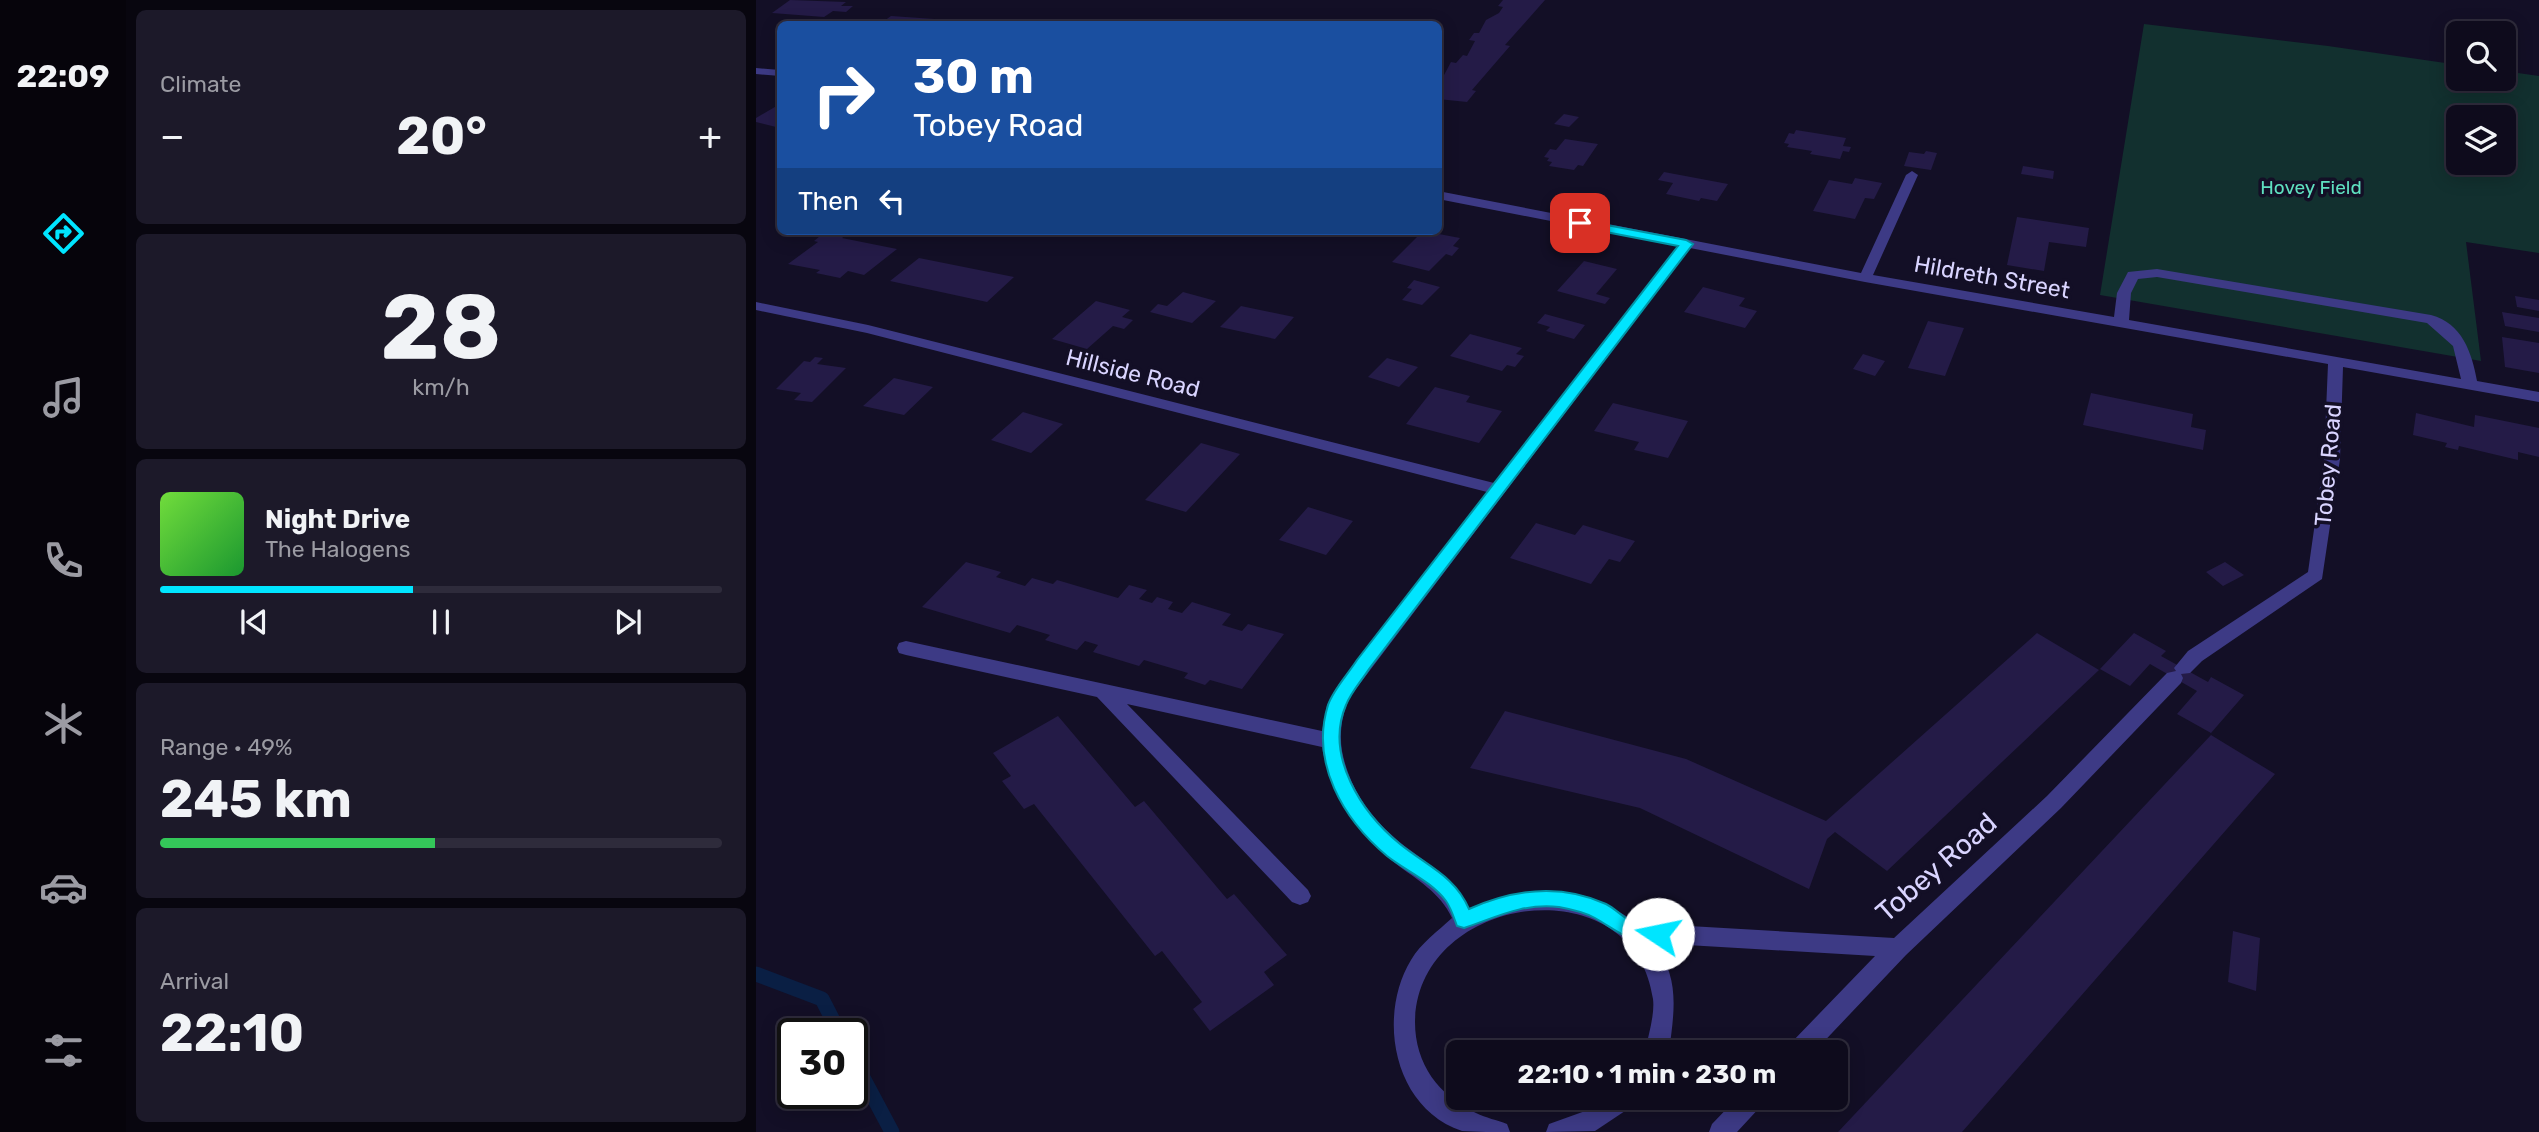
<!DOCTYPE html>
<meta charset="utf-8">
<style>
:root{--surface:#0e0b1c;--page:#1c1929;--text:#f1f3f6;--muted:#9b9ba3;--line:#2e2b3b;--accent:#00e5ff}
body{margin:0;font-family:Rubik,sans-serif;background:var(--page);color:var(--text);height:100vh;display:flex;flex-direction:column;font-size:26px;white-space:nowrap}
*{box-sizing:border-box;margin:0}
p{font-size:23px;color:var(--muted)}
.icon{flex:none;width:38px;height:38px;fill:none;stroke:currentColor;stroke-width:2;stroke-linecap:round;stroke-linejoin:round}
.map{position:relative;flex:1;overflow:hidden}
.sheet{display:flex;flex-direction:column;gap:10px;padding:10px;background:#08060f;width:630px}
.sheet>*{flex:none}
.guide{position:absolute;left:21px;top:21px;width:665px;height:214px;border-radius:10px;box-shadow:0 4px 18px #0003,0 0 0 2px var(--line);background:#1a4fa0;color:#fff;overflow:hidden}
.buttons{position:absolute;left:1690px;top:21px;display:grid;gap:14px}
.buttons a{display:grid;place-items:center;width:70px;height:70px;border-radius:10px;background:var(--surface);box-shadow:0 4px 18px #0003,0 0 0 2px var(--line);font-size:35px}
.speed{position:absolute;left:21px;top:1018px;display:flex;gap:14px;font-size:35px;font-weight:700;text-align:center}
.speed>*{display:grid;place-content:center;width:91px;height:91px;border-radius:50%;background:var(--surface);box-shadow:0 4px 18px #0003,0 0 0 2px var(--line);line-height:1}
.speed .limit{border:4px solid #111;border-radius:10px;background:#fff;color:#111}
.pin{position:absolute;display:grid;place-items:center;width:60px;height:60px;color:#fff;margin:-30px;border-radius:14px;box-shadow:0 4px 10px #0006}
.me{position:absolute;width:77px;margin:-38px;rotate:281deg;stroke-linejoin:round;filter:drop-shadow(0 0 5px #0008)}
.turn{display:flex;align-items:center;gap:24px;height:147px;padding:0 21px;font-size:32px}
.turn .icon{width:91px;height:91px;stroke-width:2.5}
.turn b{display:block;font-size:49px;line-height:60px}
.then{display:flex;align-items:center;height:66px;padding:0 21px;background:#0003;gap:14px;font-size:26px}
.big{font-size:52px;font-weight:700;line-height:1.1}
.sheet .tile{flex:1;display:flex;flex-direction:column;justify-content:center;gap:10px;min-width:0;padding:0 24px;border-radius:10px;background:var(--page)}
.sheet .dial{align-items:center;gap:0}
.dial b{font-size:91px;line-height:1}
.song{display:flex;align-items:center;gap:21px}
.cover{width:84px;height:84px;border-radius:10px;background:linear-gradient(135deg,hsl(100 70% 55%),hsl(130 70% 35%))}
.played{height:7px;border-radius:4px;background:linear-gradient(90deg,var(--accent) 45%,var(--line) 45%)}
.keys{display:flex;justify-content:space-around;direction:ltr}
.heat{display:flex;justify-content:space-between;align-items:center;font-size:38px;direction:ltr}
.charge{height:10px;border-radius:5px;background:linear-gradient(90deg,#34c759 49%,var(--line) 0)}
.trip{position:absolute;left:690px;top:1040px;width:402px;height:70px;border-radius:10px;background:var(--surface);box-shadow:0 4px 18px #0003,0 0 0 2px var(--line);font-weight:700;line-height:70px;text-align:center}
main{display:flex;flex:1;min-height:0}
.tabs{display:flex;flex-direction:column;width:126px;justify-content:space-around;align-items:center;background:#06040b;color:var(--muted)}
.tabs .icon{width:49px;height:49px}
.tabs .current{color:var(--accent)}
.tabs b{font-size:32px;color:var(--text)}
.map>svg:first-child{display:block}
</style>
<main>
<nav class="tabs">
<b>22:09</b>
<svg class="icon current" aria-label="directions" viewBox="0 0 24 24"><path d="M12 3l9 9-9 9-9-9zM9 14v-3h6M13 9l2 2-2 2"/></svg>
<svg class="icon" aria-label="music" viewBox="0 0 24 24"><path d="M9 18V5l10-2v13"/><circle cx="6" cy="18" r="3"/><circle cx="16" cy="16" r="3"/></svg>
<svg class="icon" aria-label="phone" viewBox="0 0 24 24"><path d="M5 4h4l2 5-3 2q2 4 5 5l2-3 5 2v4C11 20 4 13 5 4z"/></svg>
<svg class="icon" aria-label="climate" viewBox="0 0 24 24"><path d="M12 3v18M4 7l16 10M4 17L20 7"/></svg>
<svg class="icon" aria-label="car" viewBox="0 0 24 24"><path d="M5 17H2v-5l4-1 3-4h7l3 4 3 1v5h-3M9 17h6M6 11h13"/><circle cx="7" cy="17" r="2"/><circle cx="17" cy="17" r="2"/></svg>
<svg class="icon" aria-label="filters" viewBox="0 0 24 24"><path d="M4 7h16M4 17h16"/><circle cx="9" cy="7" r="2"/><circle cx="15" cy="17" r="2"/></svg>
</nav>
<section class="sheet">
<div class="tile"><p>Climate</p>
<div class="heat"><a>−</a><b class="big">20°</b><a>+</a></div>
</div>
<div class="tile dial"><b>28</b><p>km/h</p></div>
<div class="tile">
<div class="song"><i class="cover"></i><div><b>Night Drive</b><p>The Halogens</p></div></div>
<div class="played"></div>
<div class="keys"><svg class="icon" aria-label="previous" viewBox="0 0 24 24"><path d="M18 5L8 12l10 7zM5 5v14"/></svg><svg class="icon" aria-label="pause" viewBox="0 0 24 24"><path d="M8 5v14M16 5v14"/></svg><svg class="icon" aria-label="next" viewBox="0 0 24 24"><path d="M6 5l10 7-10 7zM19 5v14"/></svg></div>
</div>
<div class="tile"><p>Range · 49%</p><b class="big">245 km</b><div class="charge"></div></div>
<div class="tile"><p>Arrival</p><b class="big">22:10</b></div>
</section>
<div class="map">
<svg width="1783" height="1132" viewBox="0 0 1783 1132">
<rect width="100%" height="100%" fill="#130f26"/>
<path fill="#12302f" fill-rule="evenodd" d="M1388 24 1572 46 1703 65V79H1748V71L1783 76V253L1710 242 1725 361 1344 295ZM1703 117H1748V163H1703Z"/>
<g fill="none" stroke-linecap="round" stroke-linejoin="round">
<path stroke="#0a1f44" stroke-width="15" d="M0 974 66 999 84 1034
M96 1057 136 1132"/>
</g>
<path fill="#241b47" d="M34 0 90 2 85 6H97L90 12 77 11 68 17 16 13Z
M747 0H789L749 45 754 46 716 90 720 91 711 102 682 99V77H687L695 62 700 63 707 55 711 56 719 41 713 40 718 33H723L730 20 743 13 747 7 742 6Z
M135 16 193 20 188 24H124Z
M24 104V128L0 122V118Z
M808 114 823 117 813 127 798 124Z
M1040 130 1090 138 1087 146 1095 147 1093 152 1087 151 1084 159 1054 154 1056 151 1031 147 1033 144 1028 143 1033 133 1038 134Z
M809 139 842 144 827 166 822 165 818 170 793 166 796 162 791 161 793 158 788 157 794 149 800 150Z
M1170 151 1181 153 1175 170 1148 166 1153 152 1168 154Z
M1267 166 1298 171 1297 179 1265 174Z
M908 172 972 184 961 201 945 198 943 201 910 194 917 183 902 180Z
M1099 178 1126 183 1118 199 1109 198 1099 219 1057 211 1073 180 1096 184Z
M1261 217 1333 228 1330 247 1293 242 1288 271 1251 265Z
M70 231 94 232 86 238 141 249 108 275 92 271 84 278 60 273 64 270 32 264 62 242 58 241Z
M667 231 704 238 697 246 703 248 696 256 690 254 673 271 636 262Z
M163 258 258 277 231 302 134 281Z
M828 261 861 269 840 294 854 298 849 304 801 291Z
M658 280 684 287 666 305 646 300 656 289 651 288Z
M947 287 989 298 983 306 1001 311 989 328 928 312Z
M427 292 460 301 436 323 394 312 402 304 411 306Z
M1759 296 1783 300V311L1761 307Z
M340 301 374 310 366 317 377 320 368 329 357 326 331 349 296 339Z
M485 306 538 317 519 339 464 327Z
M1746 312 1783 318V332L1749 326Z
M789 314 829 325 818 339 790 331 794 327 781 323Z
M1172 321 1208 328 1189 376 1152 368Z
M714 334 766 348 760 354 768 356 759 367 751 365 746 371 694 356Z
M1746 337 1783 343V373L1749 367Z
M1107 354 1129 361 1119 376 1097 369Z
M59 357 67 358 61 364 90 368 56 402 38 400 45 393 20 389 48 361 54 362Z
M631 358 662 367 643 387 612 377Z
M138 378 177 387 148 415 107 406Z
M679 387 714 396 710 402 746 411 723 443 650 424Z
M1335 393 1437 414 1435 427 1450 430 1447 450 1327 425Z
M857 403 932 421 912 458 878 450 883 442 838 431Z
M267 412 307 424 275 453 235 440Z
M1660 413 1718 427 1719 415 1783 428V457L1762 452V460L1703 446 1702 450 1689 447 1691 443 1657 435Z
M445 443 484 454 430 512 389 500Z
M552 507 597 521 570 555 523 540Z
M780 523 819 535 827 525 879 541 864 562 853 559 835 584 754 558Z
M210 562 245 572 240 577 269 586 276 578 297 584 301 580 362 598 373 585 391 590 383 599 396 603 401 597 417 602 412 609 426 613 436 602 475 614 466 625 486 631 492 624 528 634 486 689 454 680 449 685 428 678 432 673 388 660 383 666 337 652 342 645 329 641 321 650 289 640 294 635 261 625 254 633 166 607Z
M1469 562 1488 575 1467 586 1450 572Z
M1281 633 1343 670 1131 871 1079 832 1071 839 1053 889 884 808 714 768 749 711 930 759 1070 821Z
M1378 633 1410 651 1405 656 1452 682 1455 677 1488 695 1455 733 1421 714 1441 691 1394 664 1374 686 1344 669Z
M302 716 379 807 388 801 471 899 478 894 531 955 508 972 518 985 454 1031 437 1009 446 1002 406 951 399 956 278 804 268 809 246 781 255 776 237 753Z
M1455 735 1519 774 1206 1132H1082Z
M1477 931 1504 938 1500 991 1472 982Z"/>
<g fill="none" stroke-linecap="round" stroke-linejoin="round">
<path fill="#3d3a85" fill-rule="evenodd" d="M0 68 24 70V76L0 74Z
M1156 171 1162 175 1117 275 1358 317 1361 293 1372 272 1401 269 1675 315C1706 323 1716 353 1721 381L1783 392V402L1587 367 1584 459 1566 579 1446 661 1434 673 1425 674 1427 678 1425 683 1305 808 1150 955 1058 1052H1030L1034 1044 1119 956 897 943C925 977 918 1012 913 1052H889C892 1036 899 1015 897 999 878 863 661 893 659 1022 659 1064 683 1096 720 1113 730 1118 741 1120 751 1124L754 1132C740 1132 720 1132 706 1131 637 1108 621 1016 655 960 665 943 682 931 696 918 684 892 661 880 639 863 601 833 574 794 566 747L371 704 552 890 555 896 552 902 544 905 536 902 341 697 150 655 143 653 141 648 143 643 150 641 566 731 571 705 583 684 731 492 111 333 0 310V302L112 325 738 483 922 246 682 199V191L1105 273 1150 175ZM934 248 1109 282 1572 364 1568 459 1552 572 1432 651 1418 668 1420 671 1411 673 1291 796 1138 938 881 923C824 884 775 883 714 910 700 881 678 868 654 850 620 825 594 793 586 751 583 733 586 710 596 694ZM1401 277 1671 323 1697 346 1705 379 1373 320 1375 293 1382 279Z
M850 1097H882L878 1105 839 1131 790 1132 793 1124 832 1110Z
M982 1097H1010L1006 1105 981 1132H953L956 1124Z"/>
</g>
<path fill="#00e5ff" stroke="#0095a6" stroke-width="2" d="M824 220 930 240 937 244 613 669C606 680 595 692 590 705 568 756 606 813 644 844 671 866 699 876 713 909 758 889 804 883 850 904 860 909 867 918 877 922 887 927 899 924 909 928L912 934 909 940C881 950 862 931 839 918 830 913 814 909 803 907 766 903 741 917 708 928L701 926C698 918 695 908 690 901 675 881 650 871 631 856 587 819 554 763 572 705 577 690 592 674 601 660L922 246 819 226 817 223Z"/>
<g text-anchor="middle" stroke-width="7" stroke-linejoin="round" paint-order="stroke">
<g font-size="19" fill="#5fe0c0" stroke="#130f26">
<text x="1555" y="194">Hovey Field</text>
</g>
<g font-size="23" fill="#d9d4ff" stroke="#130f26">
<text transform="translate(1236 277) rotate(10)" y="8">Hildreth Street</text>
<text transform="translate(377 373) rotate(14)" y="8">Hillside Road</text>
<text transform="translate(1572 465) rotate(-85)" y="8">Tobey Road</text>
</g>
<g font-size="28" fill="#d9d4ff" stroke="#130f26">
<text transform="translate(1180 867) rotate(-41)" y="10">Tobey Road</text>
</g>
</g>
</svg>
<div class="buttons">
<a><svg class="icon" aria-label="search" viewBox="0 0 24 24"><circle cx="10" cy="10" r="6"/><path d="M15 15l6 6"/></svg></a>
<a><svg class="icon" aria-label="layers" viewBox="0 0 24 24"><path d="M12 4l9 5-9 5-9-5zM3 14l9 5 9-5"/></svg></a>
</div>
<div class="speed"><div class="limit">30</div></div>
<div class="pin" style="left:824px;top:223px;background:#d93025"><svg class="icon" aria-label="arrive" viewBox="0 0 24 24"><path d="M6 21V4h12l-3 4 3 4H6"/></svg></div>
<svg class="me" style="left:902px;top:934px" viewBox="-20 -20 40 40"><circle r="19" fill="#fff"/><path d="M0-13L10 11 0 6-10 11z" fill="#00e5ff"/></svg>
<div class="trip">22:10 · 1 min · 230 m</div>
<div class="guide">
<div class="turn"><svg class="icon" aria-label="right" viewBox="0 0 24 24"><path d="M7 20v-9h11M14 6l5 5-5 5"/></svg><div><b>30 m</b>Tobey Road</div></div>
<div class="then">Then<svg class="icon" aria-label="left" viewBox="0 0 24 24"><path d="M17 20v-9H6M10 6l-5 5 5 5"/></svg></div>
</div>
</div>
</main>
